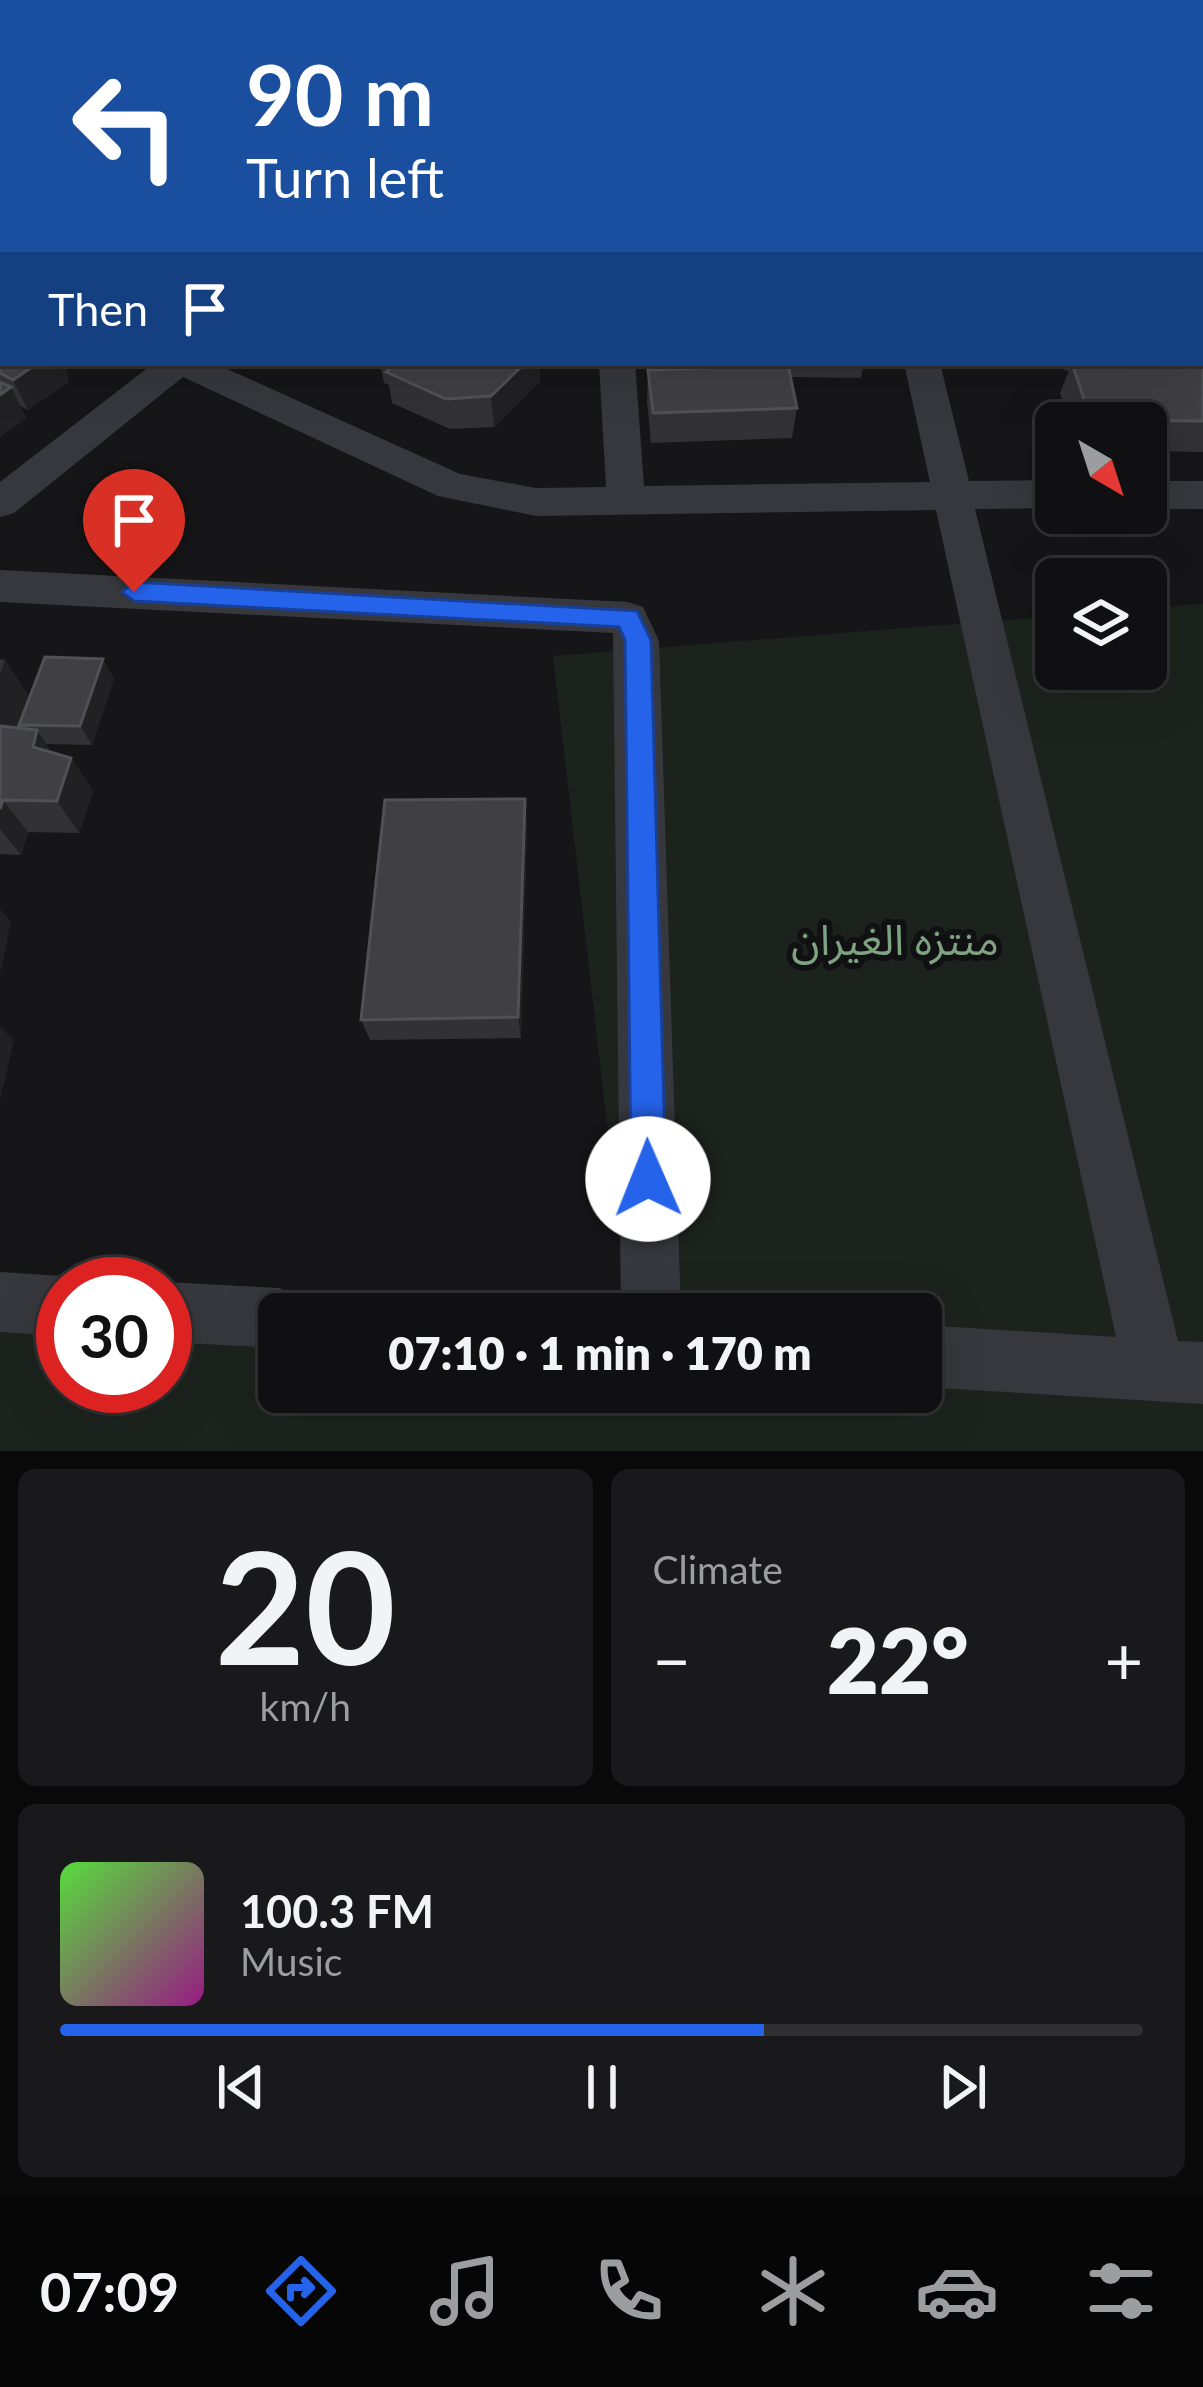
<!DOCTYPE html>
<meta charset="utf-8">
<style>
:root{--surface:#101012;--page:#19191b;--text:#f1f3f6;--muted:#9c9d9f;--line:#303032;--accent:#2563eb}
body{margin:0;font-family:Lato,"Noto Sans Arabic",sans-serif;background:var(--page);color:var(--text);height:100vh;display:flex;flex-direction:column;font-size:45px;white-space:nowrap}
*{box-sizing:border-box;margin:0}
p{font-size:39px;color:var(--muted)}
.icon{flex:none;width:66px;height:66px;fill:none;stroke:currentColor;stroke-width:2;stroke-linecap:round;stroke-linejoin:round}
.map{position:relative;height:1451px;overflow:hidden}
.sheet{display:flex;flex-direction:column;gap:18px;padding:18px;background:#09090a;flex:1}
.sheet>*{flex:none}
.guide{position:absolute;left:0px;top:0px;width:1203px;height:366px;box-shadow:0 12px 48px #0002,0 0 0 3px var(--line);background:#1a4fa0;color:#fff;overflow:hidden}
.needle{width:78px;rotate:141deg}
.tools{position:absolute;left:1035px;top:402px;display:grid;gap:24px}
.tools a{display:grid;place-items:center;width:132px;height:132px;border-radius:18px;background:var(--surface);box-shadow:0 12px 48px #0002,0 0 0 3px var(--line);font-size:60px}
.speed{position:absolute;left:36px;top:1257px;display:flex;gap:24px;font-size:60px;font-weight:700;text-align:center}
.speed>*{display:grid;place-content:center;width:156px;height:156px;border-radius:50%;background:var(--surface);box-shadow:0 12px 48px #0002,0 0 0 3px var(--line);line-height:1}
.speed .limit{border:18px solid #d22;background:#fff;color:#111}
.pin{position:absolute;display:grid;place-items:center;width:102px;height:102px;color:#fff;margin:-123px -51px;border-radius:50% 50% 50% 0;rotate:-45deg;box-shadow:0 0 12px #0007}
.pin .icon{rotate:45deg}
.me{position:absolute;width:132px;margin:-66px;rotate:359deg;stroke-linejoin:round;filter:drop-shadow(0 0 9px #0008)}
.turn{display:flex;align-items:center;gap:42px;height:252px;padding:0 48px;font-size:54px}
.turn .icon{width:156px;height:156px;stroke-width:2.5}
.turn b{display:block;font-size:84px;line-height:102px}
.then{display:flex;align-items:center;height:114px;padding:0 48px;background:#0003;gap:24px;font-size:45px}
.big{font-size:90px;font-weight:800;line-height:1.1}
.sheet .widget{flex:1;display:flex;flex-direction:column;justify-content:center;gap:18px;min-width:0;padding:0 42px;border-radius:18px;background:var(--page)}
.sheet .dial{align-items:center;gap:0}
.dial b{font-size:156px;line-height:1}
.song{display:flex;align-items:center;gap:36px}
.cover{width:144px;height:144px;border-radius:18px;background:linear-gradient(135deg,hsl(110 70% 55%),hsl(310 70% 35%))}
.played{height:12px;border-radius:6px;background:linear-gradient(90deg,var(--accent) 65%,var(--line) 65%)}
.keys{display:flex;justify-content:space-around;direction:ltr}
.heat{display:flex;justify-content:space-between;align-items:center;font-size:66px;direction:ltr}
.sheet .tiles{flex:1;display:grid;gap:18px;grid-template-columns:1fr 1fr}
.widget:last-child{grid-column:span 2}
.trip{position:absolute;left:258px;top:1293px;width:684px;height:120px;border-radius:18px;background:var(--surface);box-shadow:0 12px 48px #0002,0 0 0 3px var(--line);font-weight:800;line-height:120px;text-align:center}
.menu{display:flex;height:192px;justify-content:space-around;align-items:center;background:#060607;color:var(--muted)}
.menu .icon{width:84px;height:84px}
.menu .on{color:var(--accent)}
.menu b{font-size:54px;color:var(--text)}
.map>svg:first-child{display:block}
</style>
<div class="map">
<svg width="1203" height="1451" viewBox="0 0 1203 1451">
<rect width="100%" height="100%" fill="#161618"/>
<path fill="#1c231d" d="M1203 604V1451H0V1297L63 1299V1386H165V1302L527 1314H279V1392H921V1314H629L553 656 1056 616V669H1146V608Z"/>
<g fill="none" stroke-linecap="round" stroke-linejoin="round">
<path fill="#37383d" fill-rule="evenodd" d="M590 0H616V3H590Z
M819 0H845V3H819Z
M1034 0H1060L1062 3H1036Z
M0 264 3 265V285L0 284Z
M1200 301 1203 302V329L1200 328Z
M154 363H214L460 474 536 488 606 487 599 363H635L644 486 930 482 904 363H940L969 481 1056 480V508L975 509 1178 1341 1203 1342V1404L921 1387V1325L1116 1337 936 510 536 516 438 496 183 377 14 513 0 517V482Z
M1146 481H1203V509H1146Z
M0 570 628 602 643 607 659 641 681 1314H621L613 633 0 602Z
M0 1272 63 1276 82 1284H63V1336L0 1332Z
M165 1282 279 1288 300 1297 308 1314H279V1348L165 1342V1284H160Z"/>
<path fill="#45474d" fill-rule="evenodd" d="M3 54V80H0V55Z"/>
</g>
<path fill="#323236" d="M403 0H461L459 3H420Z
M852 0H933V3H853Z
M0 298 69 382 28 410 20 406 26 418 0 437Z
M1203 357V452L1146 451V423H1069L1060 393 1069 371 1064 370 1062 363H1200Z
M380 363H539L540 381 494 427 450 429 392 403 389 385 384 383Z
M674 363H758V366H779L778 363H864L861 378 790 377 797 408 792 438 651 443 647 401 648 370 674 369Z
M0 659 5 660 28 695 17 728H21L19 725 114 678 92 745 46 744 52 753 71 758 93 791 79 833 28 832 21 855 0 854Z
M527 824 521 1038 370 1040 361 1020Z"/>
<path fill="#212124" d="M38 363H66L69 382 28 410 13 380Z
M525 363H539L540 381 494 427 491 396Z
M11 387 26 418 0 437V395Z
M103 659 114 678 92 745 80 726Z
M5 660 28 695 7 758 0 748V674Z
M37 730 59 764 33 747Z
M71 758 93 791 79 833 57 801Z
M525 799 527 824 521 1038 518 1017Z
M3 800 28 832 21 855 0 829V809Z
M0 909 11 922 0 974Z
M0 1027 14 1040 0 1100Z"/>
<path fill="#3f3f44" stroke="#4f5156" stroke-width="3" d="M2 297 3 363H38L13 380 0 373V298Z
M1200 357H1203V421L1091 420 1072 363H1200Z
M397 363H525L491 396 446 399 386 372Z
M788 365 797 408 653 413 648 370Z
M0 382 11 387 0 395Z
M45 657 103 659 80 726 19 725Z
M0 726 37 730 33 747 71 758 57 801 3 800 0 809Z
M525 799 518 1017 361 1020 385 800Z"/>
<path fill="#2563eb" stroke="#184099" stroke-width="3" d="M134 582 637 611 651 640 666 1179 660 1191 648 1197 636 1191 631 1179 625 640 619 627 134 601 122 592Z"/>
<g text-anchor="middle" stroke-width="12" stroke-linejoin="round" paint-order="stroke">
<g font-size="42" fill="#7fa381" stroke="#111113">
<text x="895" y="955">منتزه الغيران</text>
</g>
</g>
</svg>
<div class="tools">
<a><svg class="needle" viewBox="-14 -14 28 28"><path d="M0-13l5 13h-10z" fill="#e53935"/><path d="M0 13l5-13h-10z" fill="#9c9d9f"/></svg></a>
<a><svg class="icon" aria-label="layers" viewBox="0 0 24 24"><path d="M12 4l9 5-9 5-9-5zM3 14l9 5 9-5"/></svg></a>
</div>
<div class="speed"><div class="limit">30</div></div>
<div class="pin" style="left:134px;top:592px;background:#d93025"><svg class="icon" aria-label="arrive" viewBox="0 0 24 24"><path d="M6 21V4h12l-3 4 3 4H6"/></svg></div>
<svg class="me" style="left:648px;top:1179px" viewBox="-20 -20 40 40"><circle r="19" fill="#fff"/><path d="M0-13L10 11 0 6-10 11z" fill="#2563eb"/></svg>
<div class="trip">07:10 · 1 min · 170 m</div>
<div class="guide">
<div class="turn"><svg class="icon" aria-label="left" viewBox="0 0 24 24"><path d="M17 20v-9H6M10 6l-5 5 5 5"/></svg><div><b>90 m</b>Turn left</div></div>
<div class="then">Then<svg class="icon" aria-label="arrive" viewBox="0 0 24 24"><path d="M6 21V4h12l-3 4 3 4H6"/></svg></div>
</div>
</div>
<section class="sheet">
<div class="tiles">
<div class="widget dial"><b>20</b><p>km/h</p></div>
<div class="widget"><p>Climate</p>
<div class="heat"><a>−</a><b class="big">22°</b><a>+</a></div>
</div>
<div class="widget">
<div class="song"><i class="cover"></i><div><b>100.3 FM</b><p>Music</p></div></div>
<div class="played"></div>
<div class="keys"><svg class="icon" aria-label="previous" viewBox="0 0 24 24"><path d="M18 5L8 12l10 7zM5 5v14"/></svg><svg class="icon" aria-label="pause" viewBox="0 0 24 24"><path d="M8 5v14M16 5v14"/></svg><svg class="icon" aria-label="next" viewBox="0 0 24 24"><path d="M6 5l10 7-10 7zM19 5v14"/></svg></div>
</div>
</div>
</section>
<nav class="menu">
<b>07:09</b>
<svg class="icon on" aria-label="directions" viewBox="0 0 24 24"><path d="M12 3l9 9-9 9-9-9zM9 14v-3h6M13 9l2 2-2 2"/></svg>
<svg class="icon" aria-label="music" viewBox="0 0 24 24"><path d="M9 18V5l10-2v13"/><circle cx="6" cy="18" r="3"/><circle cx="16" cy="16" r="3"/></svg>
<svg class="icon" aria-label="phone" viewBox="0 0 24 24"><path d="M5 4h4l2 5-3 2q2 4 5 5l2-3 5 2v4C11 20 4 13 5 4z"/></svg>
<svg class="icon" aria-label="climate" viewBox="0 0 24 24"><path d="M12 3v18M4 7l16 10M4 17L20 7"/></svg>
<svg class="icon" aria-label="car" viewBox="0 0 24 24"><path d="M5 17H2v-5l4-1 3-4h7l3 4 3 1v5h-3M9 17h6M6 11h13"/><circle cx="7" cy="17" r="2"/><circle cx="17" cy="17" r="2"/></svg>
<svg class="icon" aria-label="filters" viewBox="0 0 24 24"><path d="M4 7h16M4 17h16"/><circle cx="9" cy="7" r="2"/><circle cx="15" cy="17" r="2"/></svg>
</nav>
